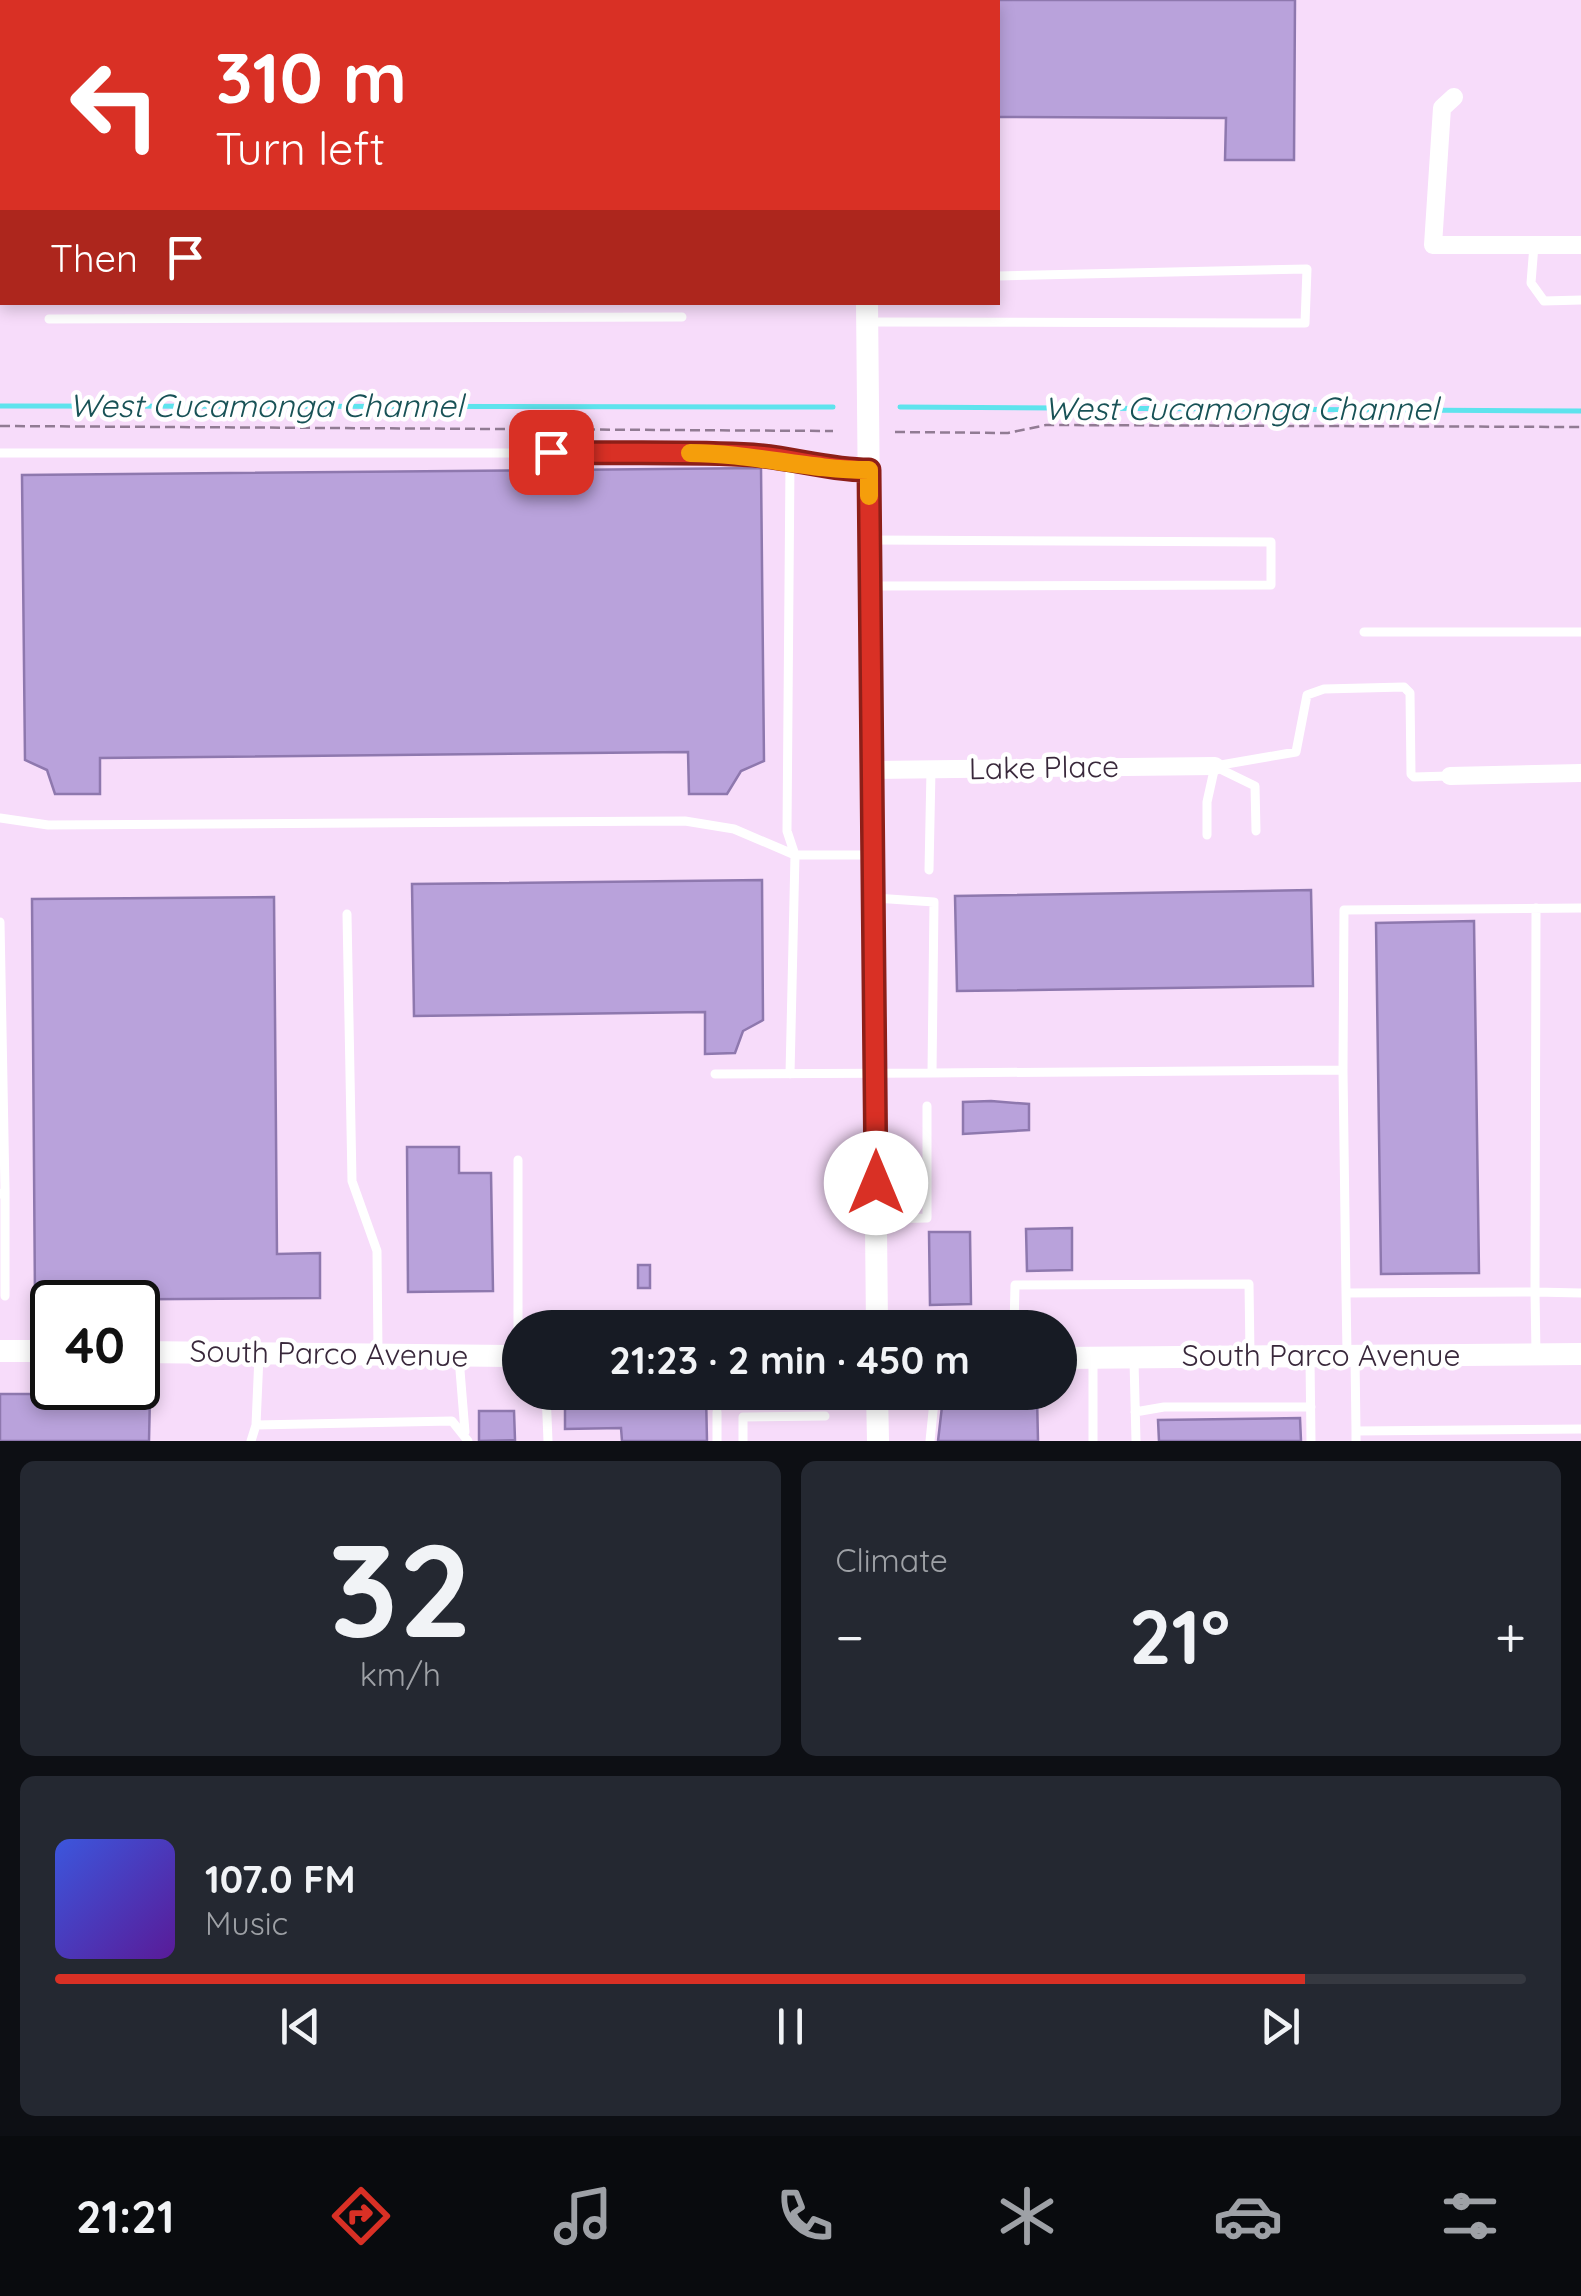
<!DOCTYPE html>
<meta charset="utf-8">
<style>
:root{--surface:#171b24;--page:#242831;--text:#f1f3f6;--muted:#9ea1a6;--line:#363941;--accent:#d93025}
body{margin:0;font-family:Quicksand,sans-serif;background:var(--page);color:var(--text);height:100vh;display:flex;flex-direction:column;font-size:38px;white-space:nowrap}
*{box-sizing:border-box;margin:0}
p{font-size:32px;color:var(--muted)}
.icon{flex:none;width:55px;height:55px;fill:none;stroke:currentColor;stroke-width:2;stroke-linecap:round;stroke-linejoin:round}
.map{position:relative;height:1441px;overflow:hidden}
.panel{display:flex;flex-direction:column;gap:20px;padding:20px;background:#0d0f14;flex:1}
.panel>*{flex:none}
.guide{position:absolute;left:0px;top:0px;width:1000px;height:305px;box-shadow:0 5px 15px #0003;background:#d93025;color:#fff;overflow:hidden}
.speed{position:absolute;left:30px;top:1280px;display:flex;gap:20px;font-size:50px;font-weight:700;text-align:center}
.speed>*{display:grid;place-content:center;width:130px;height:130px;border-radius:50%;background:var(--surface);box-shadow:0 5px 15px #0003;line-height:1}
.speed .limit{border:5px solid #111;border-radius:15px;background:#fff;color:#111}
.pin{position:absolute;display:grid;place-items:center;width:85px;height:85px;color:#fff;margin:-42px;border-radius:20px;box-shadow:0 5px 15px #0006}
.me{position:absolute;width:110px;margin:-55px;rotate:0deg;stroke-linejoin:round;filter:drop-shadow(0 0 8px #0008)}
.turn{display:flex;align-items:center;gap:35px;height:210px;padding:0 50px;font-size:45px}
.turn .icon{width:130px;height:130px;stroke-width:2.5}
.turn b{display:block;font-size:70px;line-height:85px}
.then{display:flex;align-items:center;height:95px;padding:0 50px;background:#0003;gap:20px;font-size:38px}
.big{font-size:75px;font-weight:700;line-height:1.1}
.panel .card{flex:1;display:flex;flex-direction:column;justify-content:center;gap:15px;min-width:0;padding:0 35px;border-radius:15px;background:var(--page)}
.panel .dial{align-items:center;gap:0}
.dial b{font-size:130px;line-height:1}
.song{display:flex;align-items:center;gap:30px}
.cover{width:120px;height:120px;border-radius:15px;background:linear-gradient(135deg,hsl(230 70% 55%),hsl(270 70% 35%))}
.played{height:10px;border-radius:5px;background:linear-gradient(90deg,var(--accent) 85%,var(--line) 85%)}
.keys{display:flex;justify-content:space-around;direction:ltr}
.heat{display:flex;justify-content:space-between;align-items:center;font-size:55px;direction:ltr}
.panel .tiles{flex:1;display:grid;gap:20px;grid-template-columns:1fr 1fr}
.card:last-child{grid-column:span 2}
.trip{position:absolute;left:502px;top:1310px;width:575px;height:100px;border-radius:50px;background:var(--surface);box-shadow:0 5px 15px #0003;font-weight:700;line-height:100px;text-align:center}
.tab-bar{display:flex;height:160px;justify-content:space-around;align-items:center;background:#090b0e;color:var(--muted)}
.tab-bar .icon{width:70px;height:70px}
.tab-bar .on{color:var(--accent)}
.tab-bar b{font-size:45px;color:var(--text)}
.map>svg:first-child{display:block}
</style>
<div class="map">
<svg width="1581" height="1441" viewBox="0 0 1581 1441">
<rect width="100%" height="100%" fill="#f7dcfa"/>
<g fill="none" stroke-linecap="round" stroke-linejoin="round">
<path stroke="#5ee3ed" stroke-width="5" d="M0 406 833 407
M900 407 1581 411"/>
</g>
<path fill="#b9a2db" stroke="#8e78ae" stroke-width="2.5" d="M998 0H1295L1294 160H1225L1226 118 998 117Z
M761 468 764 761 741 771 727 794H689L688 752 100 758V794H55L47 770 25 760 22 475Z
M762 880 763 1020 743 1031 735 1053 705 1054V1012L414 1016 412 884Z
M1311 890 1313 986 957 991 955 896Z
M274 897 277 1254 320 1253V1298L35 1300 32 899Z
M1474 921 1479 1273 1381 1274 1376 923Z
M991 1101 1029 1104V1130L963 1134V1102Z
M407 1147H459V1173H491L493 1291 408 1292Z
M1072 1228V1270L1027 1271 1026 1229Z
M929 1232H970L971 1304 930 1305Z
M638 1265H650V1288H638Z
M0 1394H150L149 1441H0Z
M706 1394 707 1441H622L621 1428 565 1429V1395Z
M1037 1396 1038 1441H938L943 1398Z
M479 1411H514L515 1440 479 1441Z
M1300 1418 1301 1441H1159L1158 1420Z"/>
<g fill="none" stroke-linecap="round" stroke-linejoin="round">
<path stroke="#917b93" stroke-width="2.5" stroke-dasharray="10 5" stroke-linecap="butt" d="M0 426 833 431
M895 432 1008 433 1046 425 1581 427"/>
<path stroke="#fff" stroke-width="9" d="M1534 245 1531 283 1544 301 1581 300
M49 319 682 317
M870 322 1305 323 1307 269 998 276
M0 453H713L770 457 790 463
M872 540 1271 542V585L873 586
M1364 632H1581
M1215 766 1296 752 1307 695 1324 689 1404 687 1410 693 1411 774 1414 777 1449 776
M1218 768 1255 786 1256 831
M0 818 48 825 685 821 734 829 795 855
M1207 835V802L1215 766
M795 855 787 831 790 463 869 470
M929 870 931 770
M347 914 352 1181 377 1251 378 1352
M0 922 5 1191 0 1194
M1343 1070 1346 1293
M932 1073 1343 1070 1344 910 1581 908
M715 1074 932 1073 934 902 875 898
M790 1074 795 855H872
M518 1160V1353
M879 1219 927 1218V1106
M5 1296V1191
M1014 1328 1015 1285 1249 1284 1250 1354
M1347 1353 1346 1293 1535 1292 1536 908
M1536 1354 1535 1292 1581 1293
M459 1358 465 1432
M1355 1358 1356 1431
M1310 1359 1311 1441
M1134 1360 1136 1441
M546 1392 548 1441
M717 1412V1441
M1135 1412 1164 1407H1311
M256 1425 259 1356
M251 1441 256 1425 452 1421 468 1441
M743 1441V1417L825 1416
M930 1441 935 1392
M1093 1441V1360
M1356 1441V1431L1581 1429"/>
<path stroke="#fff" stroke-width="18" d="M1454 97 1442 108 1433 245H1581
M873 770 1215 766
M1450 776 1581 773"/>
<path stroke="#fff" stroke-width="22" d="M863 0V2
M867 302 877 1328
M0 1351H52
M138 1352 520 1356
M1060 1358 1581 1354
M877 1392 878 1441"/>
</g>
<g fill="none" stroke-linecap="round" stroke-linejoin="round">
<g stroke="#8d1f18" stroke-width="25">
<path id="route" d="M551 452C618 454 686 451 753 455 793 458 829 470 869 470L876 1183"/>
</g>
<use href="#route" stroke="#d93025" stroke-width="18"/>
<path stroke="#f59e0b" stroke-width="18" d="M690 453C751 453 808 470 869 470V496"/>
</g>
<g text-anchor="middle" stroke-width="9" stroke-linejoin="round" paint-order="stroke">
<g font-size="30" fill="#39283b" stroke="#fff">
<text transform="translate(1044 768) rotate(-1)" y="10">Lake Place</text>
<text transform="translate(329 1354) rotate(1)" y="10">South Parco Avenue</text>
<text x="1321" y="1366">South Parco Avenue</text>
</g>
<g font-size="32" font-style="italic" fill="#185256" stroke="#fff">
<text x="266" y="417">West Cucamonga Channel</text>
<text x="1241" y="420">West Cucamonga Channel</text>
</g>
</g>
</svg>
<div class="speed"><div class="limit">40</div></div>
<div class="pin" style="left:551px;top:452px;background:#d93025"><svg class="icon" aria-label="arrive" viewBox="0 0 24 24"><path d="M6 21V4h12l-3 4 3 4H6"/></svg></div>
<svg class="me" style="left:876px;top:1183px" viewBox="-20 -20 40 40"><circle r="19" fill="#fff"/><path d="M0-13L10 11 0 6-10 11z" fill="#d93025"/></svg>
<div class="trip">21:23 · 2 min · 450 m</div>
<div class="guide">
<div class="turn"><svg class="icon" aria-label="left" viewBox="0 0 24 24"><path d="M17 20v-9H6M10 6l-5 5 5 5"/></svg><div><b>310 m</b>Turn left</div></div>
<div class="then">Then<svg class="icon" aria-label="arrive" viewBox="0 0 24 24"><path d="M6 21V4h12l-3 4 3 4H6"/></svg></div>
</div>
</div>
<section class="panel">
<div class="tiles">
<div class="card dial"><b>32</b><p>km/h</p></div>
<div class="card"><p>Climate</p>
<div class="heat"><a>−</a><b class="big">21°</b><a>+</a></div>
</div>
<div class="card">
<div class="song"><i class="cover"></i><div><b>107.0 FM</b><p>Music</p></div></div>
<div class="played"></div>
<div class="keys"><svg class="icon" aria-label="previous" viewBox="0 0 24 24"><path d="M18 5L8 12l10 7zM5 5v14"/></svg><svg class="icon" aria-label="pause" viewBox="0 0 24 24"><path d="M8 5v14M16 5v14"/></svg><svg class="icon" aria-label="next" viewBox="0 0 24 24"><path d="M6 5l10 7-10 7zM19 5v14"/></svg></div>
</div>
</div>
</section>
<nav class="tab-bar">
<b>21:21</b>
<svg class="icon on" aria-label="directions" viewBox="0 0 24 24"><path d="M12 3l9 9-9 9-9-9zM9 14v-3h6M13 9l2 2-2 2"/></svg>
<svg class="icon" aria-label="music" viewBox="0 0 24 24"><path d="M9 18V5l10-2v13"/><circle cx="6" cy="18" r="3"/><circle cx="16" cy="16" r="3"/></svg>
<svg class="icon" aria-label="phone" viewBox="0 0 24 24"><path d="M5 4h4l2 5-3 2q2 4 5 5l2-3 5 2v4C11 20 4 13 5 4z"/></svg>
<svg class="icon" aria-label="climate" viewBox="0 0 24 24"><path d="M12 3v18M4 7l16 10M4 17L20 7"/></svg>
<svg class="icon" aria-label="car" viewBox="0 0 24 24"><path d="M5 17H2v-5l4-1 3-4h7l3 4 3 1v5h-3M9 17h6M6 11h13"/><circle cx="7" cy="17" r="2"/><circle cx="17" cy="17" r="2"/></svg>
<svg class="icon" aria-label="filters" viewBox="0 0 24 24"><path d="M4 7h16M4 17h16"/><circle cx="9" cy="7" r="2"/><circle cx="15" cy="17" r="2"/></svg>
</nav>
